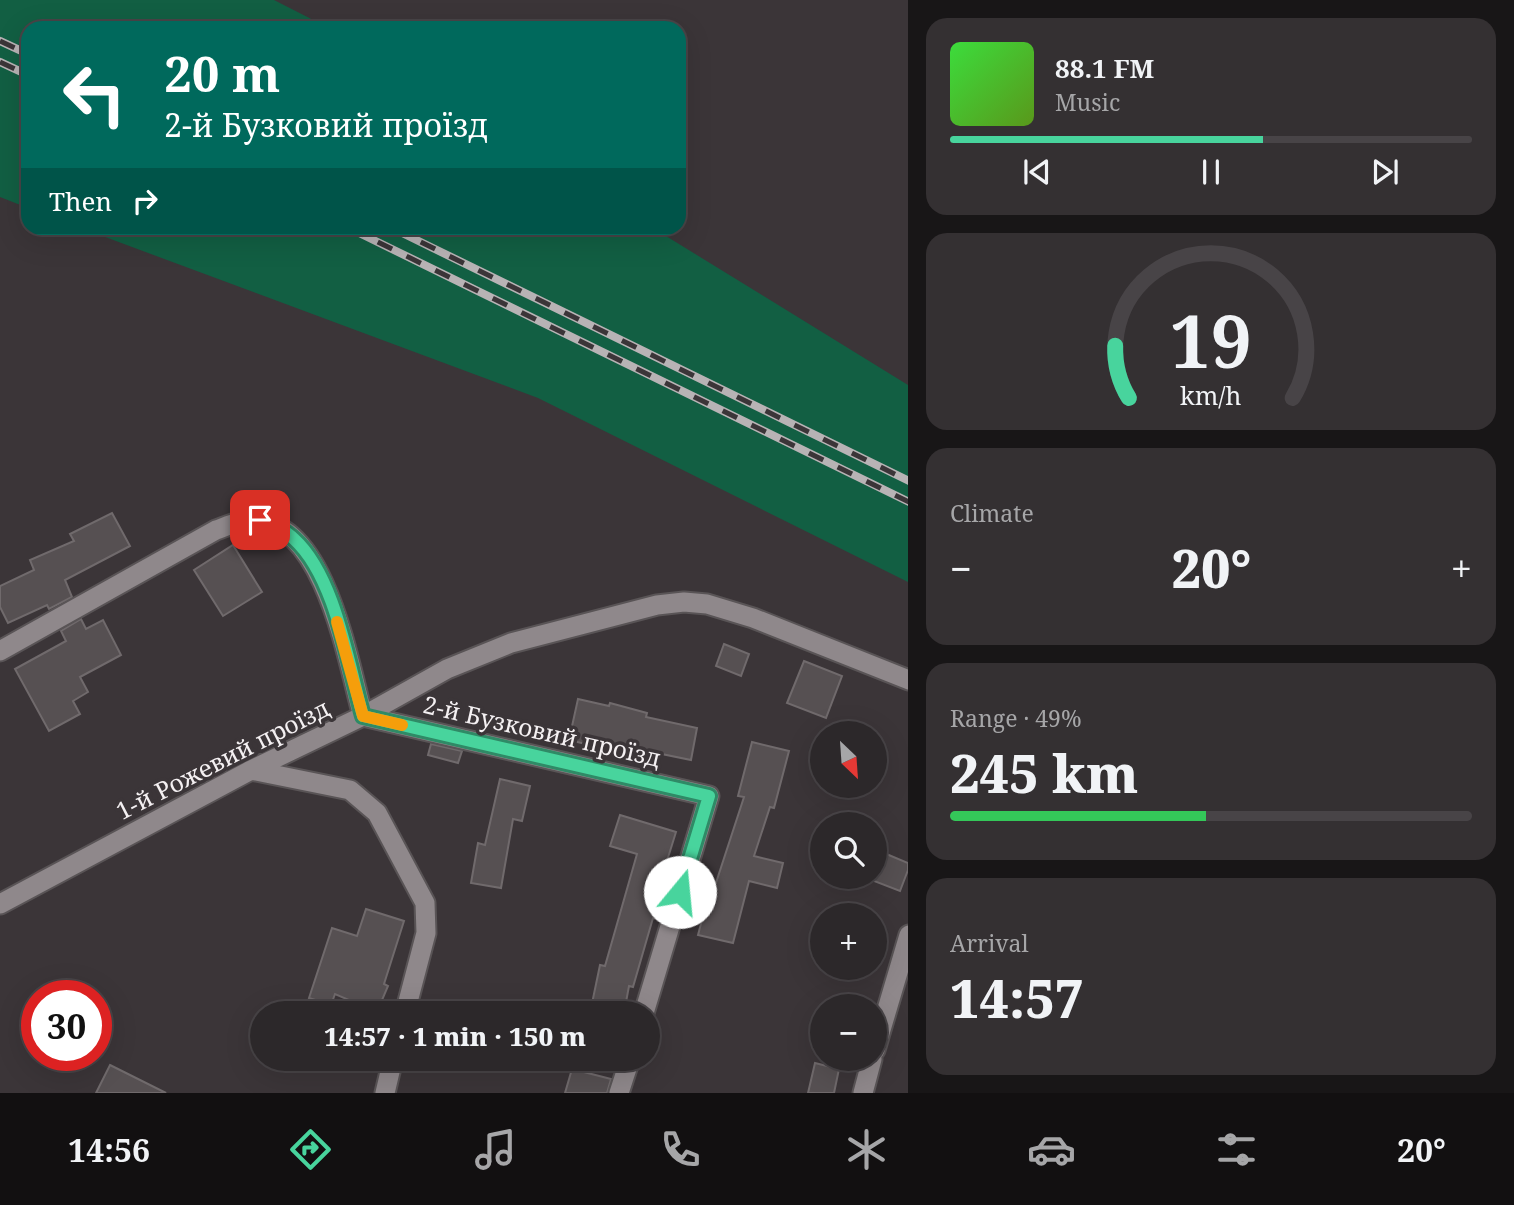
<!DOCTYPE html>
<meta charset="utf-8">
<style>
:root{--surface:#2c282a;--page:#343032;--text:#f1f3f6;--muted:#a6a6a8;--line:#484447;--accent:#48d49d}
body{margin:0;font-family:"Noto Serif",serif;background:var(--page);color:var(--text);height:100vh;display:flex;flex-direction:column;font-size:26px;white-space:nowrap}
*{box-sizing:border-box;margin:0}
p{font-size:23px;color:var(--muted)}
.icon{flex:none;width:38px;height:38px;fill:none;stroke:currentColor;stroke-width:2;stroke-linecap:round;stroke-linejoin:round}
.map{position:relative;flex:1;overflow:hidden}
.details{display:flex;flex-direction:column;gap:18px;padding:18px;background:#181617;width:606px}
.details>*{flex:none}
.guide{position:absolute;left:21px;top:21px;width:665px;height:214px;border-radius:21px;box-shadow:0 7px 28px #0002,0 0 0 2px var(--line);background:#00695c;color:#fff;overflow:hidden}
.needle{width:46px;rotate:155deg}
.fabs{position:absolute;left:810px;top:721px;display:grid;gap:14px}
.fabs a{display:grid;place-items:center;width:77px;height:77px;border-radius:50%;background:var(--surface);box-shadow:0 7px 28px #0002,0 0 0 2px var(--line);font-size:35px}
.speed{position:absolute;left:21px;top:980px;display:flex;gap:14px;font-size:35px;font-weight:700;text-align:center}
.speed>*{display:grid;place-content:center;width:91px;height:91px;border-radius:50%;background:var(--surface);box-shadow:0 7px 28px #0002,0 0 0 2px var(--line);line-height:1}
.speed .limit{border:10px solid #d22;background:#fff;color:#111}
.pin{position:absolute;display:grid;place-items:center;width:60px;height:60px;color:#fff;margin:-30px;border-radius:14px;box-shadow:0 4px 10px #0006}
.me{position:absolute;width:77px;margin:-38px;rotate:17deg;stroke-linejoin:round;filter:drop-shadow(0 0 5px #0008)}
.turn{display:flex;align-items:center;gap:24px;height:147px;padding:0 28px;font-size:32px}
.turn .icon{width:91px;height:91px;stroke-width:2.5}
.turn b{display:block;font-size:49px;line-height:60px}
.then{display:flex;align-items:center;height:66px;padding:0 28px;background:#0003;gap:14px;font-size:26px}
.big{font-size:52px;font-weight:800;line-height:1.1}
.details .card{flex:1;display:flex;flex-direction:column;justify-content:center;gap:10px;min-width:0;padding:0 24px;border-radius:21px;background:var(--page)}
.details .dial{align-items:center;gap:0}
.dial svg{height:182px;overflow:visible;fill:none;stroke:var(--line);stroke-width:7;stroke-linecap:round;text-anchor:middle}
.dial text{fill:var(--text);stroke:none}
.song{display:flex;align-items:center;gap:21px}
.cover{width:84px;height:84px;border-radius:10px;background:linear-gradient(135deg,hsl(120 70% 55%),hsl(90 70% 35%))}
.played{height:7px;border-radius:4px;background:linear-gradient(90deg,var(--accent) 60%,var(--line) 60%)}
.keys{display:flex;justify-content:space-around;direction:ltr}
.heat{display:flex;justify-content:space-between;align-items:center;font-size:38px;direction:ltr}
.charge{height:10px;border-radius:5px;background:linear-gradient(90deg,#34c759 49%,var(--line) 0)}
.trip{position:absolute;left:250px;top:1001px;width:410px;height:70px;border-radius:35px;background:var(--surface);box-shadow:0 7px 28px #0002,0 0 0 2px var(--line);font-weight:800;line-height:70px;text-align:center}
.tab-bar{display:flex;height:112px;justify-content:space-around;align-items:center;background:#121011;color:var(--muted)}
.tab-bar .icon{width:49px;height:49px}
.tab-bar .on{color:var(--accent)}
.tab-bar b{font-size:32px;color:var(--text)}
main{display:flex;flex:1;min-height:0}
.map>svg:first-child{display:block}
</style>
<main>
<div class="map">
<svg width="909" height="1093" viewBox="0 0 909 1093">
<rect width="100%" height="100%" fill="#3b3538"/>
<path fill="#125f43" d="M0 0H274L329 28H28V208L0 197Z
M81 228H653L908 385V582L538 398Z"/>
<path fill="#565052" stroke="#706a6c" stroke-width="2" d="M112 513 130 546 65 580 72 597 49 609 47 605 8 623 0 607V586L34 570 30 560 74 541 70 534Z
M233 545 262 592 223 616 194 570Z
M81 619 86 629 103 620 121 655 80 677 88 692 73 701 80 714 49 731 15 669 66 641 61 631Z
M724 644 749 654 741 676 716 666Z
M804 661 842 676 826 718 787 703Z
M578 699 609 706 610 703 647 713 646 717 697 728 691 760 637 749 636 751 592 739 590 745 569 740Z
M752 742 789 751 774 808 770 807 754 856 783 863 777 888 749 881 733 943 698 935 708 897 711 898 744 797 738 796Z
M431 744 462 751 458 763 428 755Z
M500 779 530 786 522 821 513 819 501 888 471 883 478 843 485 845Z
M620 815 676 832 662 877 668 879 656 919 653 918 633 987 629 986 624 1013H590L600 965 605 966 637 854 610 846Z
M884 853 908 863V870L900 891 874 881Z
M366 909 404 921 384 984 388 986 377 1012 335 994 331 1005 309 998 332 928 357 936Z
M815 1063 839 1069 834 1093H808Z
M110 1065 166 1093H96Z
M572 1069 611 1079 607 1093H565Z"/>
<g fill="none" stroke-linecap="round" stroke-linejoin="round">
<g stroke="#595456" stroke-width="23">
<path id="minor" d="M0 651 216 530C230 525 242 519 257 521 326 525 348 663 363 716L709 796 644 1013
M251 770 350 790 377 813 425 903 426 933 405 1013
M0 904 251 770 363 716 447 669 511 643 657 605 684 602 707 604 753 618 909 680
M875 1050 909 935
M385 1093 393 1059
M619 1093 630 1059
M863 1093 872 1059"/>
</g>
<use href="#minor" stroke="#8f888b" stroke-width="19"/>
<g stroke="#b8b3b5" stroke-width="8">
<path id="rail" d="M0 41 28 54
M0 62 28 75
M349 228 909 502
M392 228 909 481"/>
</g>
<use href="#rail" stroke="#3b3538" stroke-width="5" stroke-dasharray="16" stroke-linecap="butt"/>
</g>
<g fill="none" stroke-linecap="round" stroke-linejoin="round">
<g stroke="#2f8a66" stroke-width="18">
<path id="route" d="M260 520C272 525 285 530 294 539 335 576 348 663 363 716L709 796 680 892"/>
</g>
<use href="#route" stroke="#48d49d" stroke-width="12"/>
<path stroke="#f59e0b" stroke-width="12" d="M337 622 363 716 402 725"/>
</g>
<g text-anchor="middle" stroke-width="7" stroke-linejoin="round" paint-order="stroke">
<g font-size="24" fill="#f4f0f2" stroke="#3b3538">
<text transform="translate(542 732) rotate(13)" y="8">2-й Бузковий проїзд</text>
<text transform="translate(223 760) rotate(-27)" y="8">1-й Рожевий проїзд</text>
</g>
</g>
</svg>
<div class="fabs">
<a><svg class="needle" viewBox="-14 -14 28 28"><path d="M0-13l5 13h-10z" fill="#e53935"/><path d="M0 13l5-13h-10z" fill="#a6a6a8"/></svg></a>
<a><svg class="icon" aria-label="search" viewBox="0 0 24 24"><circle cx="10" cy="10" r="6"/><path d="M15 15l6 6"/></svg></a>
<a>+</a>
<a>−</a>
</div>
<div class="speed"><div class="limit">30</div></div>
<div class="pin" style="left:260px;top:520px;background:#d93025"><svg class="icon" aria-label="arrive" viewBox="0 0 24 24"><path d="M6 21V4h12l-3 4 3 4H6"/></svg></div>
<svg class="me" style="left:680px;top:892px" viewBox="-20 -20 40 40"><circle r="19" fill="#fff"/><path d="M0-13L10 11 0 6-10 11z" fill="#48d49d"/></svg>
<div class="trip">14:57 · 1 min · 150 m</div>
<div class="guide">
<div class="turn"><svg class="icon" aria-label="left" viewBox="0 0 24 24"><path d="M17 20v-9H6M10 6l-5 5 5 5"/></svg><div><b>20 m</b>2-й Бузковий проїзд</div></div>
<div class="then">Then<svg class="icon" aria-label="right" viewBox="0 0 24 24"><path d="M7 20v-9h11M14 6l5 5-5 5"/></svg></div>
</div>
</div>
<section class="details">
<div class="card">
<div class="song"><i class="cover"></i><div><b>88.1 FM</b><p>Music</p></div></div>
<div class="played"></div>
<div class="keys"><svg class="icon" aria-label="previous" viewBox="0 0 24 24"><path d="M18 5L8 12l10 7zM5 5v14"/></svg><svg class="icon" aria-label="pause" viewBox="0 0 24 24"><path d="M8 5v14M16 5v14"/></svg><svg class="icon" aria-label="next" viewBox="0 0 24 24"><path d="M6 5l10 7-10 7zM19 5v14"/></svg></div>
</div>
<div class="card dial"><svg viewBox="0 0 100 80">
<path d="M14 69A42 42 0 1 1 86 69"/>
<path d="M14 69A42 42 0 0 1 8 46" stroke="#48d49d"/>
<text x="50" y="56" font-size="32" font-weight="700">19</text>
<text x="50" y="72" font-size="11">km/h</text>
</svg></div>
<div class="card"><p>Climate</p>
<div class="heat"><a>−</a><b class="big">20°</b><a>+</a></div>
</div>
<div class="card"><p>Range · 49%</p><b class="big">245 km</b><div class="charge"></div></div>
<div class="card"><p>Arrival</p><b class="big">14:57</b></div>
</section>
</main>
<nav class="tab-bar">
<b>14:56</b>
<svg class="icon on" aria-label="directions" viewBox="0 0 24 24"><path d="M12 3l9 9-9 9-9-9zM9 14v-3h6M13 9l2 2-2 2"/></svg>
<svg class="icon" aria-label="music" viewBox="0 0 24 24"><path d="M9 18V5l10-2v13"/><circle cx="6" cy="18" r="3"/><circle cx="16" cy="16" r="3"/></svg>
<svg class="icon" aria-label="phone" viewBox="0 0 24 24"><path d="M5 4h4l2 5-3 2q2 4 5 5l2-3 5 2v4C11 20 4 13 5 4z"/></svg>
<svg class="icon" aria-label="climate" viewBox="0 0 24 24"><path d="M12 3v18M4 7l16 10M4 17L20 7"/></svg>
<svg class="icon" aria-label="car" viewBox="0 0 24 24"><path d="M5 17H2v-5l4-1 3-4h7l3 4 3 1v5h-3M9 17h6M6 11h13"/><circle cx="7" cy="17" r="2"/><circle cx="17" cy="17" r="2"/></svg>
<svg class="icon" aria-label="filters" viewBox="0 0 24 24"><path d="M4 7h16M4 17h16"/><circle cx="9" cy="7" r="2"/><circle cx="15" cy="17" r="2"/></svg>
<b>20°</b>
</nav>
